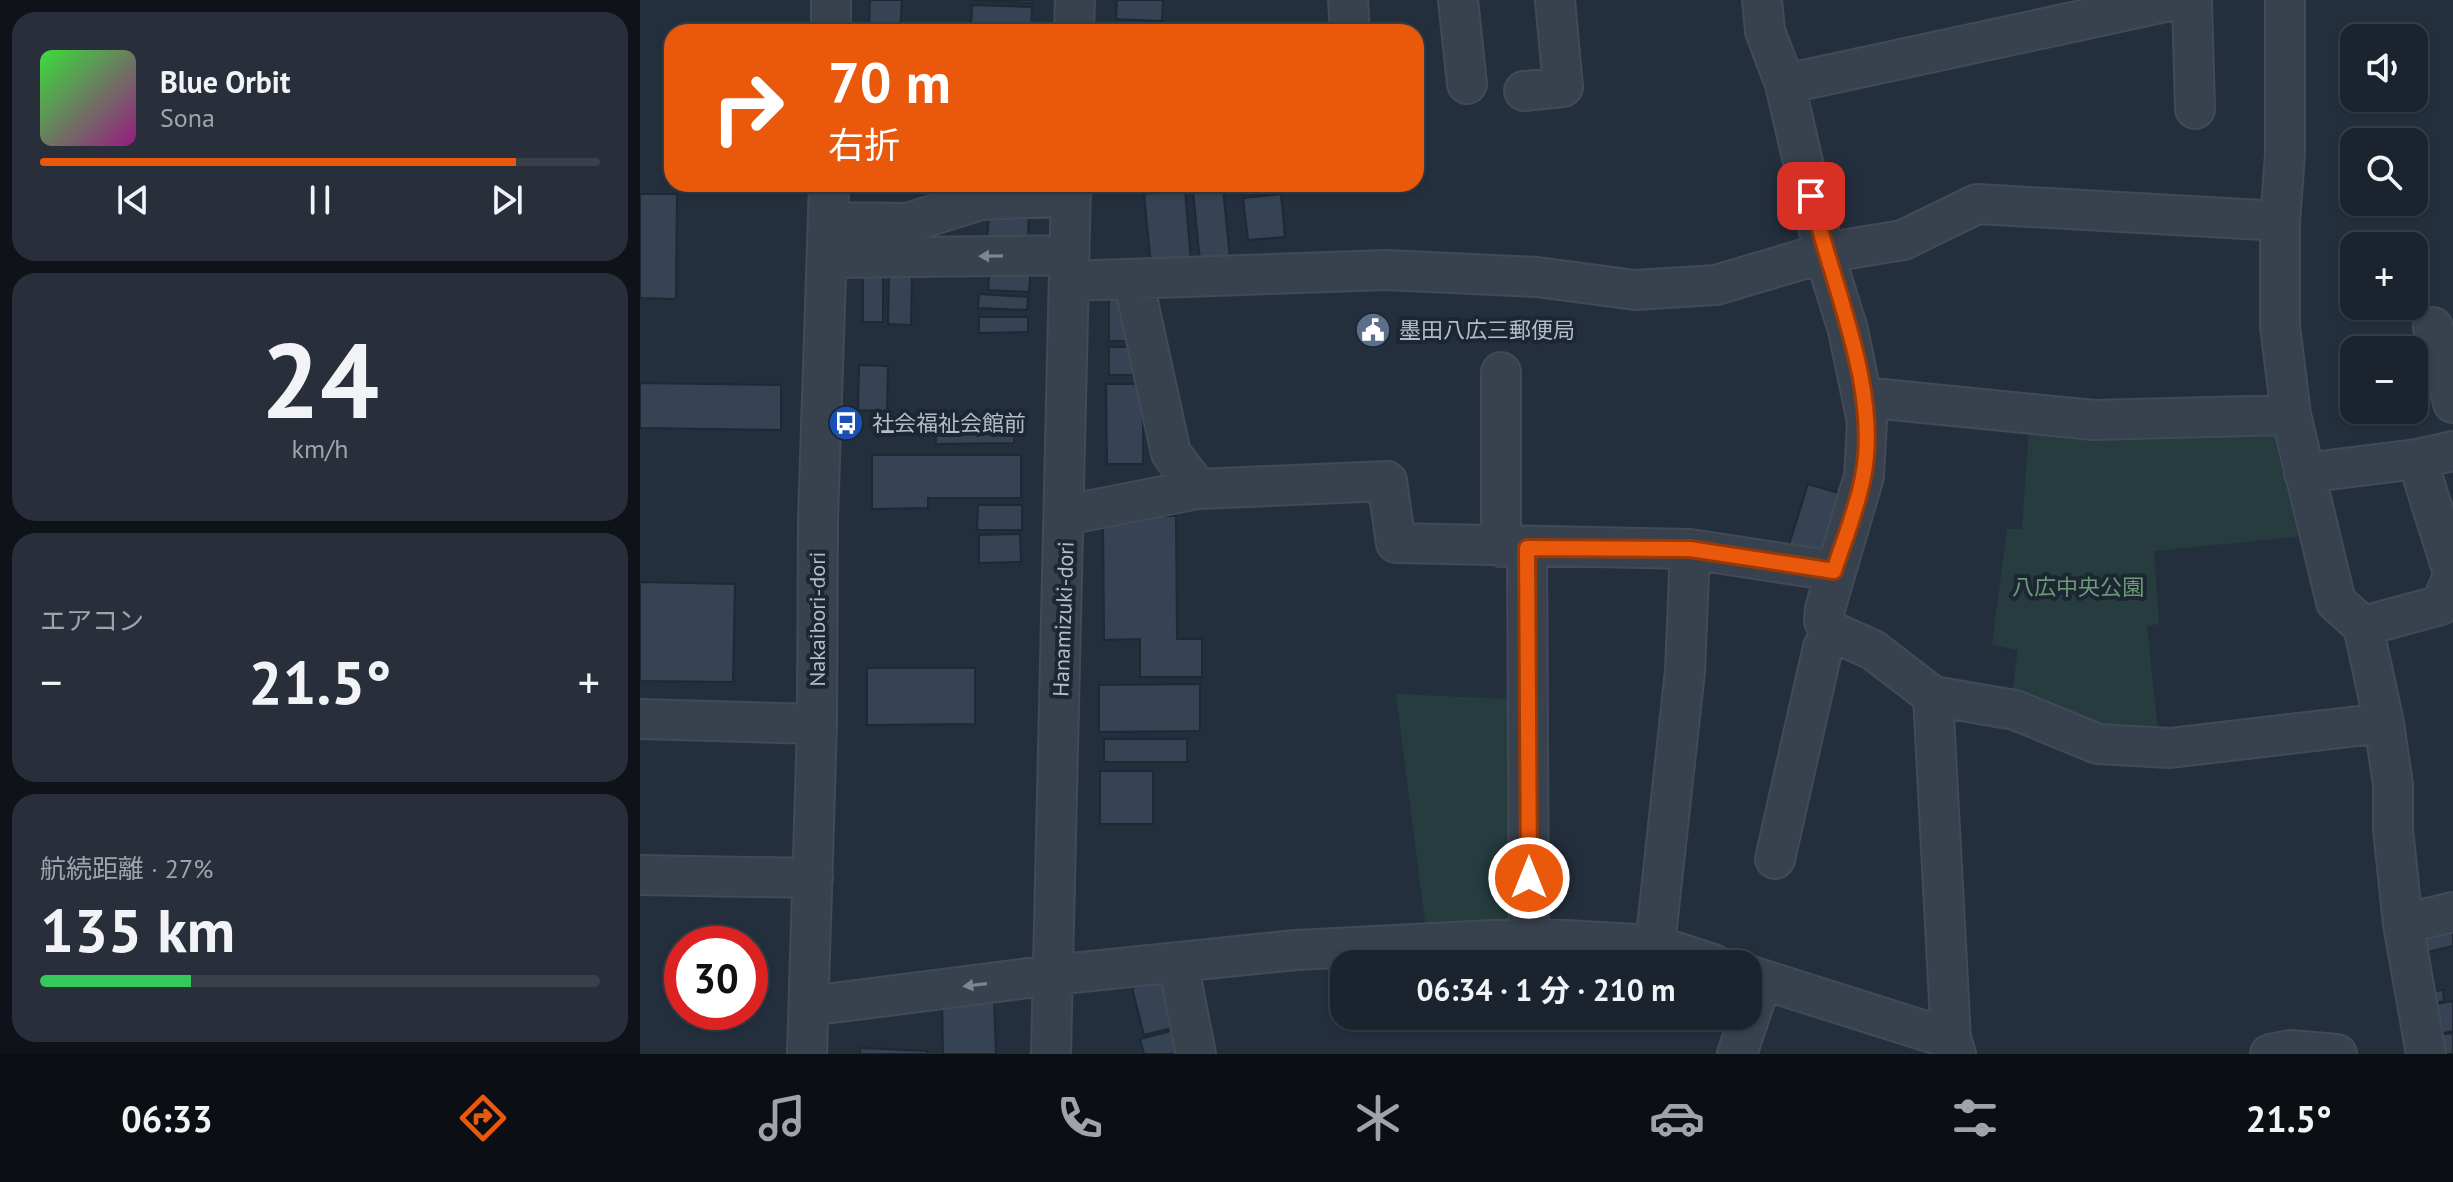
<!DOCTYPE html>
<html lang="ja">
<meta charset="utf-8">
<style>
:root{--surface:#1b232e;--page:#282f3a;--text:#f1f3f6;--muted:#a0a4aa;--line:#39404a;--accent:#ea580c}
body{margin:0;font-family:"PT Sans","Noto Sans JP",sans-serif;background:var(--page);color:var(--text);height:100vh;display:flex;flex-direction:column;font-size:30px;white-space:nowrap}
*{box-sizing:border-box;margin:0}
p{font-size:26px;color:var(--muted)}
.icon{flex:none;width:44px;height:44px;fill:none;stroke:currentColor;stroke-width:2;stroke-linecap:round;stroke-linejoin:round}
.map{position:relative;flex:1;overflow:hidden}
.side{display:flex;flex-direction:column;gap:12px;padding:12px;background:#0f1319;width:640px}
.side>*{flex:none}
.top-card{position:absolute;left:24px;top:24px;width:760px;height:168px;border-radius:24px;box-shadow:0 2px 6px #0004,0 0 0 2px var(--line);background:#ea580c;color:#fff;overflow:hidden}
.buttons{position:absolute;left:1700px;top:24px;display:grid;gap:16px}
.buttons a{display:grid;place-items:center;width:88px;height:88px;border-radius:16px;background:var(--surface);box-shadow:0 2px 6px #0004,0 0 0 2px var(--line);font-size:40px}
.speed{position:absolute;left:24px;top:926px;display:flex;gap:16px;font-size:40px;font-weight:700;text-align:center}
.speed>*{display:grid;place-content:center;width:104px;height:104px;border-radius:50%;background:var(--surface);box-shadow:0 2px 6px #0004,0 0 0 2px var(--line);line-height:1}
.speed .limit{border:12px solid #d22;background:#fff;color:#111}
.pin{position:absolute;display:grid;place-items:center;width:68px;height:68px;color:#fff;margin:-34px;border-radius:16px;box-shadow:0 4px 12px #0006}
.me{position:absolute;width:88px;margin:-44px;rotate:0deg;stroke-linejoin:round;filter:drop-shadow(0 0 6px #0008)}
.turn{display:flex;align-items:center;gap:28px;height:168px;padding:0 32px;font-size:36px}
.turn .icon{width:104px;height:104px;stroke-width:2.5}
.turn b{display:block;font-size:56px;line-height:68px}
.big{font-size:60px;font-weight:700;line-height:1.1}
.side .widget{flex:1;display:flex;flex-direction:column;justify-content:center;gap:12px;min-width:0;padding:0 28px;border-radius:24px;background:var(--page)}
.side .dial{align-items:center;gap:0}
.dial b{font-size:104px;line-height:1}
.song{display:flex;align-items:center;gap:24px}
.cover{width:96px;height:96px;border-radius:12px;background:linear-gradient(135deg,hsl(120 70% 55%),hsl(310 70% 35%))}
.played{height:8px;border-radius:4px;background:linear-gradient(90deg,var(--accent) 85%,var(--line) 85%)}
.keys{display:flex;justify-content:space-around;direction:ltr}
.heat{display:flex;justify-content:space-between;align-items:center;font-size:44px;direction:ltr}
.charge{height:12px;border-radius:6px;background:linear-gradient(90deg,#34c759 27%,var(--line) 0)}
.trip{position:absolute;left:690px;top:950px;width:432px;height:80px;border-radius:24px;background:var(--surface);box-shadow:0 2px 6px #0004,0 0 0 2px var(--line);font-weight:700;line-height:80px;text-align:center}
.dock{display:flex;height:128px;justify-content:space-around;align-items:center;background:#0b0e12;color:var(--muted)}
.dock .icon{width:56px;height:56px}
.dock .current{color:var(--accent)}
.dock b{font-size:36px;color:var(--text)}
main{display:flex;flex:1;min-height:0}
.map>svg:first-child{display:block}
</style>
<main>
<section class="side">
<div class="widget">
<div class="song"><i class="cover"></i><div><b>Blue Orbit</b><p>Sona</p></div></div>
<div class="played"></div>
<div class="keys"><svg class="icon" aria-label="previous" viewBox="0 0 24 24"><path d="M18 5L8 12l10 7zM5 5v14"/></svg><svg class="icon" aria-label="pause" viewBox="0 0 24 24"><path d="M8 5v14M16 5v14"/></svg><svg class="icon" aria-label="next" viewBox="0 0 24 24"><path d="M6 5l10 7-10 7zM19 5v14"/></svg></div>
</div>
<div class="widget dial"><b>24</b><p>km/h</p></div>
<div class="widget"><p>エアコン</p>
<div class="heat"><a>−</a><b class="big">21.5°</b><a>+</a></div>
</div>
<div class="widget"><p>航続距離 · 27%</p><b class="big">135 km</b><div class="charge"></div></div>
</section>
<div class="map">
<svg width="1813" height="1054" viewBox="0 0 1813 1054">
<rect width="100%" height="100%" fill="#242f3e"/>
<path fill="#263c3f" d="M1389 429 1642 434 1665 536 1514 551 1519 624 1507 626 1518 730 1463 734 1372 693 1378 650 1352 645 1367 529H1382Z
M756 694 871 699 869 924 786 929Z"/>
<path fill="#364354" stroke="#1f2835" stroke-width="2" d="M230 0H262L260 32H229Z
M332 0H392V3Z
M477 0H523L522 21 476 19Z
M332 5 392 7 391 30 331 27Z
M583 188 590 258 560 261 553 191Z
M545 190 551 262 511 266 504 194Z
M0 194H37L36 299 0 298Z
M641 194 645 237 608 240 603 198Z
M350 205 389 206 388 242 347 240Z
M350 262 391 264 389 292 348 290Z
M223 267H243V322H223Z
M249 270H272L271 325 248 324Z
M469 291H488V341H469Z
M339 294 388 297 387 310 338 308Z
M339 317H388V332L339 333Z
M469 347H498V375H469Z
M219 365 248 366 247 411 218 410Z
M0 383 141 385V430L0 428Z
M466 384H503V464H467Z
M296 417H374V443L296 444Z
M232 455H381V498H288V508L232 509Z
M1168 484 1202 494 1182 559 1148 548Z
M338 505H382V530H337Z
M463 516H536L537 639H562V677H500V639L464 640Z
M380 534 381 562 339 563V535Z
M0 582 95 584 93 682 0 681Z
M227 668H335V724L227 725Z
M560 684V731L459 732V685Z
M464 739H547V762H464Z
M460 771H513V824H460Z
M1813 922V946L1780 954 1774 932Z
M524 980 536 1027 504 1035 492 988Z
M1803 990 1804 1001 1789 1004 1787 992Z
M354 1000 356 1054H303L302 1002Z
M1813 1001V1031L1795 1035 1790 1005Z
M539 1029 545 1054H504L500 1039Z
M1813 1033V1054H1794L1799 1035Z
M220 1048 287 1051V1054H220Z"/>
<g fill="none" stroke-linecap="round" stroke-linejoin="round">
<g stroke="#414a57" stroke-width="42">
<path id="minor" d="M708 0 710 32
M818 0 827 84
M1122 0 1125 31 1145 84 1184 253 1208 330 1227 422 1224 476 1185 609 1184 621 1193 632 1233 650 1293 696 1375 710 1458 744 1530 748 1744 723
M1552 0 1555 109
M1645 0V154L1640 221V326L1651 415 1696 602 1723 626 1744 723 1753 785V829L1763 924 1786 1054
M191 32V0
M434 32 435 0
M1145 84 1535 0
M884 91 923 87 915 0
M188 222 267 223 341 200 431 196
M188 258 429 255
M493 279 531 453 558 489
M429 281 746 270 897 277 995 290 1076 285 1184 253 1263 240 1337 204 1640 221
M1793 327 1813 403
M1223 397 1454 420 1651 415
M1777 459 1813 451
M1664 473 1777 459 1813 573
M426 515 558 489 747 481 756 543 1050 549 1194 571
M861 547V372
M887 548 889 938
M1723 626 1801 605 1813 576
M1293 696 1311 1039 1316 1054
M0 719 177 724
M1135 859 1183 647 1193 632
M0 875 173 878
M1763 924 1813 912
M1015 945 1045 671 1050 549
M538 963 556 1054
M1108 975 1311 1039
M169 1006 413 975 656 950 889 938 1015 945 1073 964
M167 1054 177 724 178 519 189 184
M411 1054 431 184
M1097 1054 1122 980
M1630 1054 1650 1050 1697 1054"/>
</g>
<use href="#minor" stroke="#38414e" stroke-width="38"/>
</g>
<defs><path id="oneway-solid" d="M-6-.8H1V-3.2L6.5 0L1 3.2V.8H-6Z" transform="scale(2)"/></defs>
<g fill="#7c8592">
<use href="#oneway-solid" transform="translate(351 256) rotate(179)"/>
<use href="#oneway-solid" transform="translate(335 985) rotate(173)"/>
</g>
<g fill="none" stroke-linecap="round" stroke-linejoin="round">
<g stroke="#983908" stroke-width="20">
<path id="route" d="M889 878 887 548 1050 549 1194 571C1204 540 1217 509 1223 477 1241 390 1191 282 1171 196"/>
</g>
<use href="#route" stroke="#ea580c" stroke-width="14"/>
</g>
<defs>
<g id="civic-disc" transform="scale(1.8)"><circle r="9.5" fill="#5c6f8a" stroke="#1d2633"/><path d="M-.6-6.5H3V-4.5H.6V-3L4-1V1h2V6H-6V1h2V-1L-.6-3ZM-1.2 2.5V6h2.4V2.5Z" fill="#fff"/></g>
<g id="bus-disc" transform="scale(1.8)"><circle r="9.5" fill="#1a4fb4" stroke="#1d2633"/><path d="M-5-6H5V4H4V6H2V4H-2V6H-4V4H-5ZM-3.5-4V0h7V-4ZM-3.5 1.2v1.5H-2V1.2ZM2 1.2v1.5H3.5V1.2Z" fill="#fff"/></g>
</defs>
<g fill-rule="evenodd">
<use href="#civic-disc" x="733" y="330"/>
<use href="#bus-disc" x="206" y="423"/>
</g>
<g text-anchor="middle" stroke-width="8" stroke-linejoin="round" paint-order="stroke">
<g font-size="22" fill="#b4bcc9" stroke="#1d2633" text-anchor="start">
<text x="759" y="338">墨田八広三郵便局</text>
<text x="232" y="431">社会福祉会館前</text>
</g>
<g font-size="22" fill="#6b9a76" stroke="#1d2633">
<text x="1438" y="595">八広中央公園</text>
</g>
<g font-size="22" fill="#b4bcc9" stroke="#1d2633">
<text transform="translate(177 619) rotate(-90)" y="8">Nakaibori-dori</text>
<text transform="translate(423 619) rotate(-88)" y="8">Hanamizuki-dori</text>
</g>
</g>
</svg>
<div class="buttons">
<a><svg class="icon" aria-label="sound" viewBox="0 0 24 24"><path d="M4 9h4l5-4v14l-5-4H4zM17 9q2 3 0 6"/></svg></a>
<a><svg class="icon" aria-label="search" viewBox="0 0 24 24"><circle cx="10" cy="10" r="6"/><path d="M15 15l6 6"/></svg></a>
<a>+</a>
<a>−</a>
</div>
<div class="speed"><div class="limit">30</div></div>
<div class="pin" style="left:1171px;top:196px;background:#d93025"><svg class="icon" aria-label="arrive" viewBox="0 0 24 24"><path d="M6 21V4h12l-3 4 3 4H6"/></svg></div>
<svg class="me" style="left:889px;top:878px" viewBox="-20 -20 40 40"><circle r="17" fill="#ea580c" stroke="#fff" stroke-width="3"/><path d="M0-11L8 9 0 5-8 9z" fill="#fff"/></svg>
<div class="trip">06:34 · 1 分 · 210 m</div>
<div class="top-card">
<div class="turn"><svg class="icon" aria-label="right" viewBox="0 0 24 24"><path d="M7 20v-9h11M14 6l5 5-5 5"/></svg><div><b>70 m</b>右折</div></div>
</div>
</div>
</main>
<nav class="dock">
<b>06:33</b>
<svg class="icon current" aria-label="directions" viewBox="0 0 24 24"><path d="M12 3l9 9-9 9-9-9zM9 14v-3h6M13 9l2 2-2 2"/></svg>
<svg class="icon" aria-label="music" viewBox="0 0 24 24"><path d="M9 18V5l10-2v13"/><circle cx="6" cy="18" r="3"/><circle cx="16" cy="16" r="3"/></svg>
<svg class="icon" aria-label="phone" viewBox="0 0 24 24"><path d="M5 4h4l2 5-3 2q2 4 5 5l2-3 5 2v4C11 20 4 13 5 4z"/></svg>
<svg class="icon" aria-label="climate" viewBox="0 0 24 24"><path d="M12 3v18M4 7l16 10M4 17L20 7"/></svg>
<svg class="icon" aria-label="car" viewBox="0 0 24 24"><path d="M5 17H2v-5l4-1 3-4h7l3 4 3 1v5h-3M9 17h6M6 11h13"/><circle cx="7" cy="17" r="2"/><circle cx="17" cy="17" r="2"/></svg>
<svg class="icon" aria-label="filters" viewBox="0 0 24 24"><path d="M4 7h16M4 17h16"/><circle cx="9" cy="7" r="2"/><circle cx="15" cy="17" r="2"/></svg>
<b>21.5°</b>
</nav>
